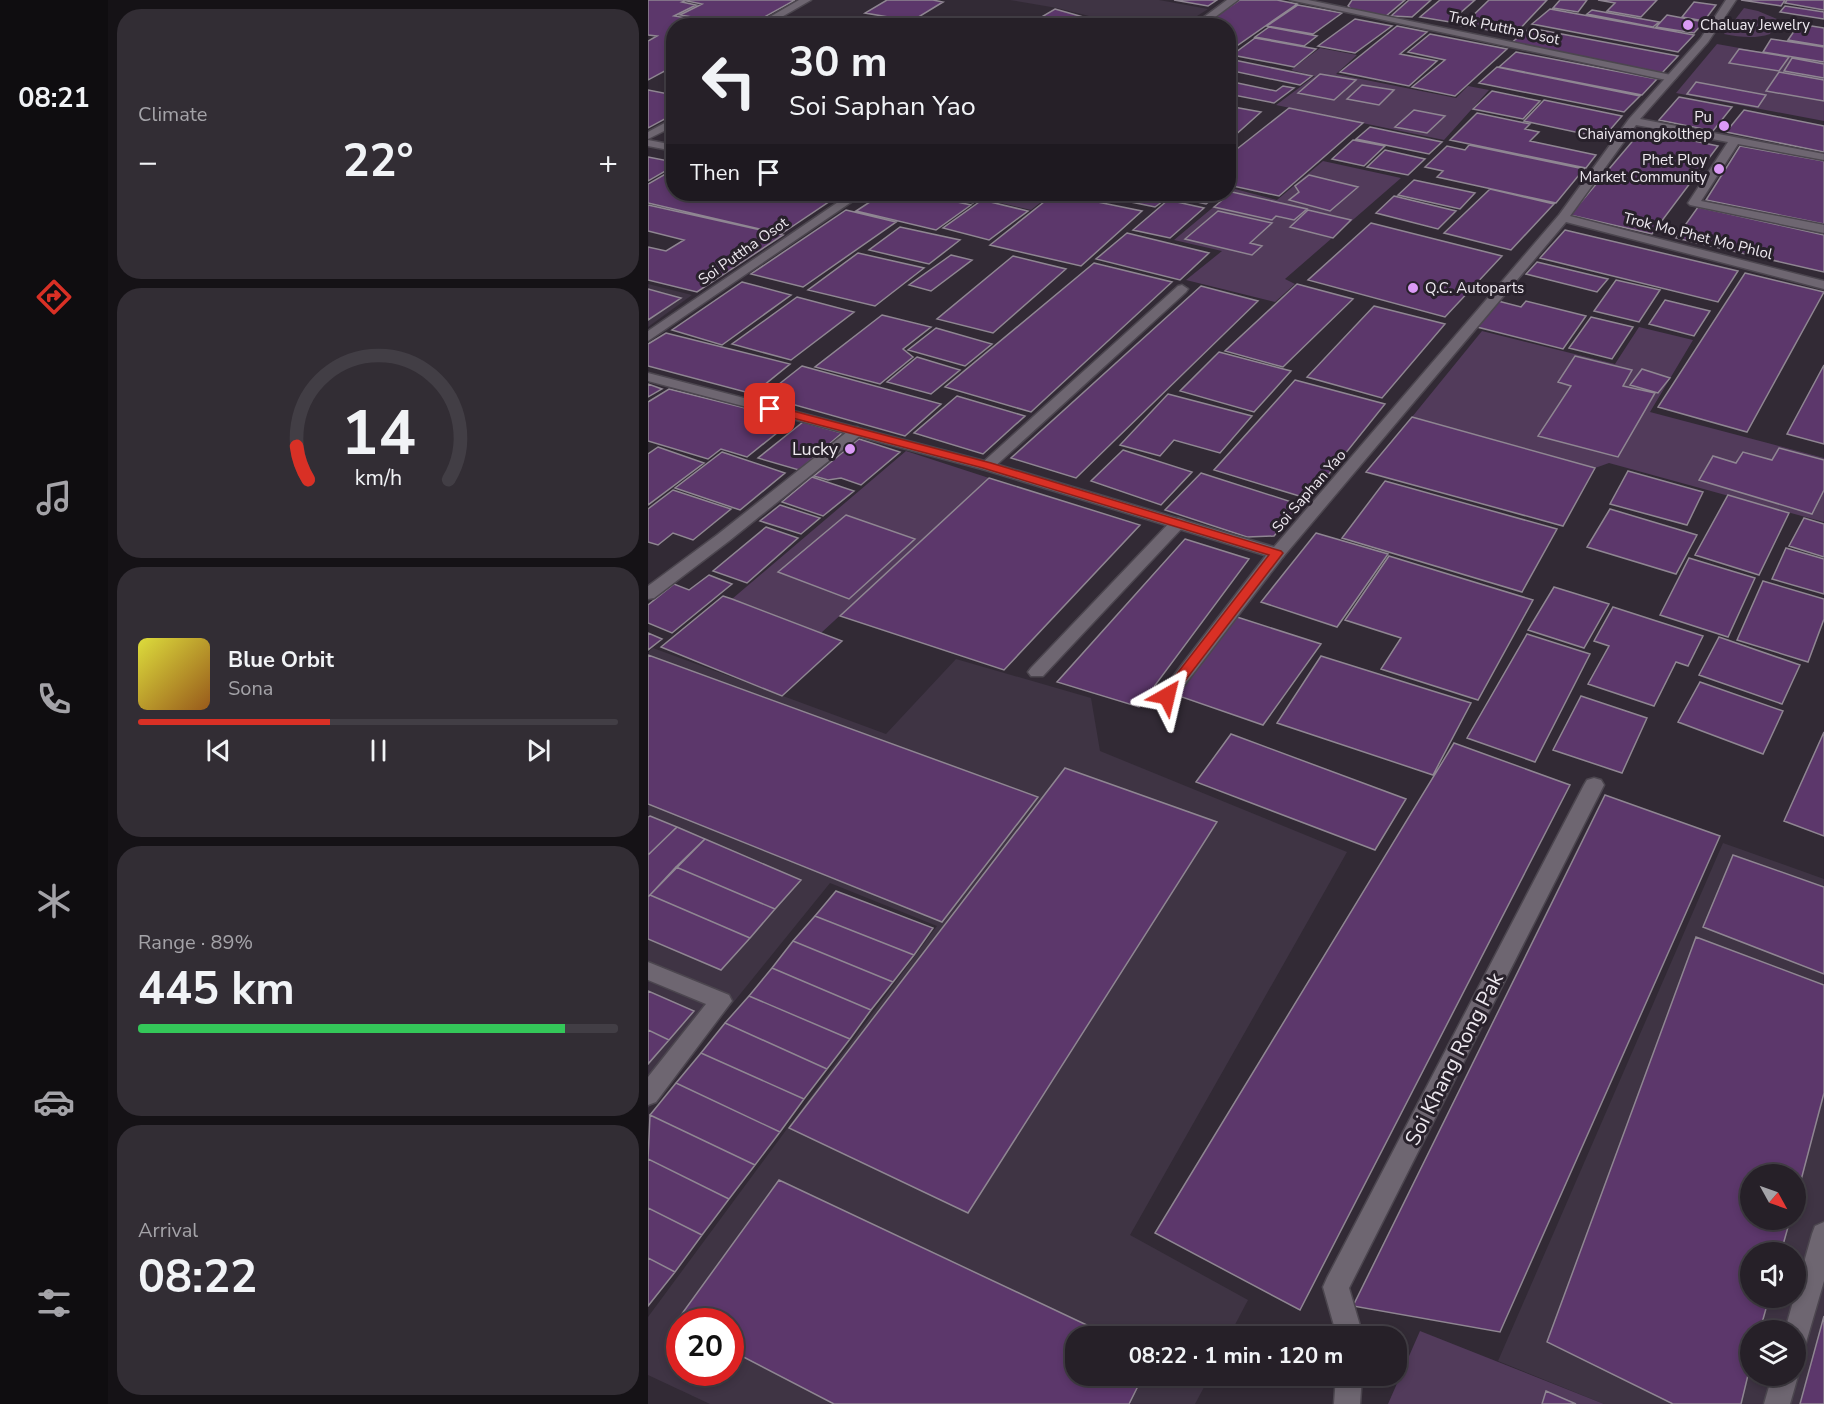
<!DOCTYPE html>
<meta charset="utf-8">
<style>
:root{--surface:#262028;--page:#322d34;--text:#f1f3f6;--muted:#a4a3a8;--line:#423e45;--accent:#d93025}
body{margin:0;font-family:"Nunito Sans",sans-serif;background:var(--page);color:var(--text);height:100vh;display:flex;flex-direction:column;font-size:22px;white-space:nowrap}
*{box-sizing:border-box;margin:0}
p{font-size:20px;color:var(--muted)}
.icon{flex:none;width:33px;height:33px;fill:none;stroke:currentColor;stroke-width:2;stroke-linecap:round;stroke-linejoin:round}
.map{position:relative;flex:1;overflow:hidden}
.details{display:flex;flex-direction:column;gap:9px;padding:9px;background:#151216;width:540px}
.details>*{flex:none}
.top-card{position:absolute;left:18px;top:18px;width:570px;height:183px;border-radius:24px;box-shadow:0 3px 9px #0003,0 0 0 2px var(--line);background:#262028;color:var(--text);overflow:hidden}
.needle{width:39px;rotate:130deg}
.buttons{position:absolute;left:1092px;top:1164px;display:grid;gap:12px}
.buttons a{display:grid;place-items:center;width:66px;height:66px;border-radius:50%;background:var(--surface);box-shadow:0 3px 9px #0003,0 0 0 2px var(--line);font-size:30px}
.speed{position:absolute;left:18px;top:1308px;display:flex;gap:12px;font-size:30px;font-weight:700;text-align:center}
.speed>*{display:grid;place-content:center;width:78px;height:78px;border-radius:50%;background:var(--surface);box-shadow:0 3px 9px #0003,0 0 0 2px var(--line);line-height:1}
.speed .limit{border:9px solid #d22;background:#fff;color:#111}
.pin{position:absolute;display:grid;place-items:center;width:51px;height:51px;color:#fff;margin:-26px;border-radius:12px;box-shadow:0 3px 9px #0006}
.me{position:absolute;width:66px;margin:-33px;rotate:37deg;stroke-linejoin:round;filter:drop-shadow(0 0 4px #0008)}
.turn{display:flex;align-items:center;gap:21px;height:126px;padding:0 24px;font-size:27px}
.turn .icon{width:78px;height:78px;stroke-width:2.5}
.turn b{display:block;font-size:42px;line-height:51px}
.then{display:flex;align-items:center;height:57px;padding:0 24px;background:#0003;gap:12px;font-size:22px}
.big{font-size:45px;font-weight:700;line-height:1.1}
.details .widget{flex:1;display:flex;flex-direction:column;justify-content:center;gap:9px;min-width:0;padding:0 21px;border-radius:24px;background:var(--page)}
.details .dial{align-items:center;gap:0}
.dial svg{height:156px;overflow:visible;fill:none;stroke:var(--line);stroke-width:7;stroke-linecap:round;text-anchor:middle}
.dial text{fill:var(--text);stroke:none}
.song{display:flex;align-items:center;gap:18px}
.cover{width:72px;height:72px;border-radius:9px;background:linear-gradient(135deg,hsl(60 70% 55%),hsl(30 70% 35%))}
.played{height:6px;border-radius:3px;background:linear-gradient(90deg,var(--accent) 40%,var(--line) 40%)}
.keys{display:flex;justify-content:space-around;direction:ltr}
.heat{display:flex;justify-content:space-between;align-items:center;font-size:33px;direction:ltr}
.charge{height:9px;border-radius:4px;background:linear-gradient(90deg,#34c759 89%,var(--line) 0)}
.trip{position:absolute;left:417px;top:1326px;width:342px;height:60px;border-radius:24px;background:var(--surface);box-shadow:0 3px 9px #0003,0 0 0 2px var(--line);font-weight:700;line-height:60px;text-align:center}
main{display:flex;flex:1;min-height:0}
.menu{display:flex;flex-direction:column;width:108px;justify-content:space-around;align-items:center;background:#0f0d10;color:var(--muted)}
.menu .icon{width:42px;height:42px}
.menu .on{color:var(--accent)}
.menu b{font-size:27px;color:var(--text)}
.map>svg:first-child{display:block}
</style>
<main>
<nav class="menu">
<b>08:21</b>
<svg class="icon on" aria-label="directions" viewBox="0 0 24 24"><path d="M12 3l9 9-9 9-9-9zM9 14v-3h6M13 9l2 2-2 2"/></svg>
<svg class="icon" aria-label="music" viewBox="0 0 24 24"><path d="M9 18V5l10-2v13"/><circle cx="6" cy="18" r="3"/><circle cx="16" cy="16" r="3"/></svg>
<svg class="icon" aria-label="phone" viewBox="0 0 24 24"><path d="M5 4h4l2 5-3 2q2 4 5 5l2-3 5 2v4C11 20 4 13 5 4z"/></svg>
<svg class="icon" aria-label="climate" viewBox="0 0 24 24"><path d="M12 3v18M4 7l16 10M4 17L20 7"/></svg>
<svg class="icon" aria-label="car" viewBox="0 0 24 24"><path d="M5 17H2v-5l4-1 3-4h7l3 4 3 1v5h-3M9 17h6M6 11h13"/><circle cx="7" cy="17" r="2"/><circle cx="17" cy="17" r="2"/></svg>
<svg class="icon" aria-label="filters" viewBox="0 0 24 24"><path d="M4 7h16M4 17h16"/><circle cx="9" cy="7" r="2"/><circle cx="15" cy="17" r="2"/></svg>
</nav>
<section class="details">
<div class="widget"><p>Climate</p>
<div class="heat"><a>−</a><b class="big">22°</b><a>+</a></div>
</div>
<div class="widget dial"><svg viewBox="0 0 100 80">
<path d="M14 69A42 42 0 1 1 86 69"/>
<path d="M14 69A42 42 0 0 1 8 52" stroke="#d93025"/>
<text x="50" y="56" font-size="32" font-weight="700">14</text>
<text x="50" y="72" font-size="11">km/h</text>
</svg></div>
<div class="widget">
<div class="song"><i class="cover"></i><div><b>Blue Orbit</b><p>Sona</p></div></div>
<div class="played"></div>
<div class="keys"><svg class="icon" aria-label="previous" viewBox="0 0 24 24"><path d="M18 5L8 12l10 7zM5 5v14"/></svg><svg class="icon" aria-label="pause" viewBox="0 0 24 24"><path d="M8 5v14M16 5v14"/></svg><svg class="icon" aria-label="next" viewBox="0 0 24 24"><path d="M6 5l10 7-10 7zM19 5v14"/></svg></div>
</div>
<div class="widget"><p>Range · 89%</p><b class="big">445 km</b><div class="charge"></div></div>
<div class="widget"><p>Arrival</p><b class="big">08:22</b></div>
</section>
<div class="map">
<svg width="1176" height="1404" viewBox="0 0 1176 1404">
<rect width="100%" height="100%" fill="#322a35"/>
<path fill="#3f3444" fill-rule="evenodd" d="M362 0H511L560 9 535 25H477L409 8Z
M0 284 44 295 0 327Z
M5 648 238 734 308 659 443 698 452 751 699 852 482 1235 600 1300 581 1336H428V1376H562L547 1404H62L0 1375V1317L289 926 182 883 0 1108V652ZM32 1322H82V1372H32Z
M1075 843 1176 879V1404H956L850 1361ZM1102 1174H1148V1220H1102ZM1102 1252H1148V1298H1102ZM1102 1330H1148V1376H1102Z"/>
<path fill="#523b5b" d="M1096 8 1110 11 1129 19 1122 34C1107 39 1092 37 1076 34Z
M1069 44 1176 63V121L1028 93Z
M672 48 709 55 688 74 808 98 820 86 841 90 796 140 628 105 667 76 643 70Z
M675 161 753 178 637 279 647 284 627 302 538 280 574 251 526 240 587 189 629 200Z
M342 194H403L383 210 335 199Z
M991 327 1045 340 1002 412 1176 458V522L961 463 947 468 764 417 834 331 967 364Z
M258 451 341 478 173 633 84 599Z
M772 1331 956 1404H740Z"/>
<path fill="#5c376b" stroke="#8f8692" stroke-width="1.5" d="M0 0H39L34 2 48 5 26 16 88 26H26V66L0 80V41L9 36 0 35Z
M41 0H147L100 26 32 15 54 4 39 1Z
M239 0H285L295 2 264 21 217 13Z
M526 0H569L560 6Z
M592 0H629L649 4 580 52V26H553Z
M704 0H757L738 16 704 10 700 6Z
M761 0H783L764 17 743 16Z
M792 0H827L802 22 772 17Z
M841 0H899L867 34 814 26Z
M912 0H939L930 12 905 8Z
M950 0H1009L993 17 959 11 967 3Z
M1093 0H1137L1133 6Z
M1139 0H1176V10L1137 3Z
M1046 2 1068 5 1056 21 1034 17Z
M650 5 694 13 665 34 619 26Z
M1137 6 1176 12V19L1132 12Z
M407 9 467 26H399L385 22Z
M902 9 1046 35 1030 52 884 24Z
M944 10 1011 22 1005 27 939 14Z
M1019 15 1056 22 1046 33 1008 27Z
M707 19 744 26 707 53 670 46Z
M1151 24 1176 28V46L1140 40Z
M749 26 779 32 752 54 789 61 761 86 692 72Z
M621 27 669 36 656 46 607 37Z
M882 28 1030 56 1014 73 863 43Z
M782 34 859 49 807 96 764 87 797 60 760 52Z
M607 38 668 49 646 67 584 55Z
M1123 39 1176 47V62L1115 52Z
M1091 49 1141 57 1131 71 1081 63Z
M868 52 1009 79 994 95 851 67Z
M1144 58 1176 64V78L1136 71Z
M586 60 664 76 652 85 580 70V64Z
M849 67 992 96 976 112 831 83Z
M1131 72 1176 80V101L1118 91Z
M672 74 708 80 686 100 650 93Z
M580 81 628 91 635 86 646 88 626 103 580 94Z
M1048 82 1118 95 1110 107 1039 94Z
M714 85 746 90 731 105 699 99Z
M0 90 26 95V114L0 128Z
M844 91 892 101 875 119 825 109Z
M1031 97 1084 107 1065 131 1011 120Z
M896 100 974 116 955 138 876 121Z
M580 106 613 112 584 138 580 137Z
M641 108 715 123 631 196 580 185V156Z
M766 110 797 116 779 133 747 127Z
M1096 110 1176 126V152L1078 132Z
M829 113 882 124 877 129 891 132 882 141 948 155 938 168 802 140Z
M722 127 794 142 781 154 708 139Z
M994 130 1070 146 1004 234 922 215Z
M705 140 737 146 716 166 684 159Z
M821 145 936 169 908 203 789 177 795 171 777 167 799 146 817 150Z
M1092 146 1176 161V224L1058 200Z
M737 150 777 159 760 175 719 167Z
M0 157 26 162V166L0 181Z
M26 169V194H162L185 199 133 234 0 203V184Z
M661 175 710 187 682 211 641 200 651 192 647 186Z
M766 180 827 193 812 209 750 195Z
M842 189 906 204 863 250 796 233Z
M584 192 659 209 646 220 628 216 624 220 566 207Z
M234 194H272L323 205 288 230 208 211Z
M295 194H339L325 203 293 195Z
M406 194H410L494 211 433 266 342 245Z
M493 194H571L558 204 522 196 507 207 483 202Z
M746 196 808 211 790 229 728 213Z
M334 200 380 211 341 240 295 228Z
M520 200 556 208 522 238 485 230Z
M0 205 135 235 49 292 0 280V247L18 251 36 240 0 231Z
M1050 207 1176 235V272L1028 238Z
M198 210 248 222 155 287 103 274Z
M660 210 703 220 685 238 642 227Z
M570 211 624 223 602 243 614 246 604 255 537 239Z
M723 223 854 256 797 317 660 280Z
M252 227 312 240 281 264 221 250Z
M917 230 1090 271 1070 302 892 258Z
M479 233 561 253 532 280 448 259Z
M210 253 276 268 227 306 160 290Z
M303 255 324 260 283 291 261 285Z
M365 256 418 269 345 333 289 319Z
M889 262 960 279 949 292 878 274Z
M446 263 524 282 383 412 297 387Z
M1097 273 1176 292 1099 432 1010 407Z
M968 280 1012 290 991 322 946 311Z
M94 282 143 295 74 345 24 330Z
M649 284 705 299 635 367 577 351Z
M553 286 610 301 428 478 363 458Z
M0 289 33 298 0 320Z
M149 297 206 312 143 360 84 344Z
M1017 300 1062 311 1046 336 1001 324Z
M850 301 873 307 878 301 938 316 915 349 829 327Z
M726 306 797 324 734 398 659 377Z
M234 315 283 327 255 349 265 357 232 384 167 367Z
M943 317 985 327 964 359 921 348Z
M288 328 344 344 317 366 260 350Z
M18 333 142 364 105 394 0 366V344Z
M571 352 643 371 606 412 532 391Z
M927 356 984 370 975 386 1007 393 970 457 890 436 923 386 910 382Z
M269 357 312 370 283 394 239 382Z
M1176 365V444L1139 434Z
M154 366 293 404 257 436 122 398 121 392Z
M994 369 1022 378 1010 393 982 385Z
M647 380 737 404 661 499 566 470Z
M0 384 14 389 0 397Z
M21 389 145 420 99 457 73 449 60 459 0 441V402Z
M520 394 604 416 572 453 526 440 512 456 472 445Z
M309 396 377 416 335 454 266 433Z
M764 417 947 468 915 526 718 472Z
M155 422 194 433 151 470 110 458Z
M211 439 252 452 213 485 193 478 180 480 166 476Z
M10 447 56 463 0 505V454Z
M1131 448 1176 460V490L1164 514 1051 480 1065 456 1088 463 1095 452 1124 460Z
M475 450 544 472 513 505 443 481Z
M74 452 137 473 92 510 27 488Z
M980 471 1055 492 1039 525 962 504Z
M553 473 653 505 626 536 599 537 517 510Z
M164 477 206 491 175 516 134 502Z
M341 478 492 525 356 670 192 616Z
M737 481 909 529 874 592 694 538Z
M25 490 83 509 45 540 25 533 10 545 0 542V509Z
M1080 495 1141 513 1111 575 1047 555Z
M132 505 172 518 153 534 112 521Z
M962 509 1049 535 1028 574 939 547Z
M198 515 267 539 201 599 130 572Z
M1156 518 1176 524V557L1141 546Z
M118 527 150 538 99 583 65 571Z
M668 533 740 554 689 627 613 602Z
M537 539 601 559 491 707 409 682Z
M1138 548 1176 559V594L1124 579Z
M741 556 885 600 830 700 733 669 753 638 697 620Z
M1041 558 1107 578 1080 637 1012 615Z
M61 575 84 584 24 633 0 623V605L26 584 41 590Z
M1115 581 1176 599V619L1160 662 1089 640Z
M906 587 961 604 936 648 880 630Z
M75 596 84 599 194 641 134 696 13 647Z
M965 607 1055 636 1040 666 1028 662 1006 706 940 684 961 646 946 641Z
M589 617 673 644 615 725 528 695Z
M0 633 14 639 0 650Z
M879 634 942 654 887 762 819 738Z
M1071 637 1152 665 1134 704 1051 675Z
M0 655 390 797 294 922 0 804Z
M673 656 823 703 785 775 629 723Z
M1052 682 1135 711 1115 754 1030 722Z
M933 696 999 718 974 773 905 750Z
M1176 732V836L1136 821Z
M583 734 758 799 727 850 548 782Z
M806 743 922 785 652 1310 507 1233Z
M417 768 569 822 320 1213 141 1128Z
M957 795 1072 836 852 1332 705 1306Z
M2 816 29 827 0 855V817Z
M29 827 57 839 0 897V855Z
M57 839 153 880 127 909 28 867Z
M1085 855 1176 887V974L1055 927Z
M28 867 127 909 102 938 2 895Z
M188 891 285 928 266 955 167 916Z
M2 895 102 938 73 970 0 939V897Z
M167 916 266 955 245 982 145 941Z
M1048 937 1176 985V1093L1148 1199V1174H1102V1220H1142L1133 1252H1102V1298H1121L1112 1330H1102V1367L1093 1404H1025L899 1342Z
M145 941 245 982 223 1010 124 968Z
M124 968 223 1010 202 1039 101 996Z
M0 991 46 1011 21 1040 0 1030Z
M101 996 202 1039 179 1069 77 1023Z
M77 1023 179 1069 156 1099 53 1053Z
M0 1030 21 1040 0 1064Z
M53 1053 156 1099 132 1132 28 1083Z
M28 1083 132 1132 107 1165 2 1115Z
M2 1115 107 1165 81 1199 0 1159Z
M0 1159 81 1199 54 1235 0 1208Z
M131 1180 462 1336H428V1376H495L481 1404H186L82 1350V1322H28Z
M0 1208 54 1235 27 1272 0 1258Z
M0 1258 27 1272 0 1306Z
M1176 1316V1404H1152Z
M898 1391 928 1404H894Z"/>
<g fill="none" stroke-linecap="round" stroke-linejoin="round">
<g stroke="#4c464f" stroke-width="3">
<path id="lane" d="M151 0H163L118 26H106Z
M642 0H660L1023 75 1028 78 1023 81Z
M0 140 26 145V151L0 146Z
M534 285 540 289 538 292 344 469H334L332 466 334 463 530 286Z
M209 427 216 431 214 434 81 541 6 598 0 599V586L69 535 204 428Z
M530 518 536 520 538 523 536 526 395 676H383L380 672 383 668 524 520Z
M629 548 637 553 635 557 525 700 519 702 513 700 510 696 513 692 623 549Z
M1176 1222V1281L1157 1346 1148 1350V1330H1137L1164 1234 1167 1226Z
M1148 1369 1150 1376 1142 1404H1116L1124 1376H1148Z"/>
</g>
<g stroke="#4c464f" stroke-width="3">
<path id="street" d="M579 0H590L555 26H544Z
M1078 0H1088L1060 42 992 119 1176 154V160L1090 144 1053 201 1176 225V233L1042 205 1040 203 1080 142 988 125 922 216 1176 281V289L918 222 635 557H623L334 469 0 381V373L344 463 626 547 911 215 981 119 1053 38Z
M26 118V126L0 139V132Z
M202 194H215L0 341V331Z
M946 778 953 780 956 785 701 1288 715 1336H689L675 1287 679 1278 936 785 939 780Z
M0 962 81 995 84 1001 8 1102 0 1105V1077L58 1004 0 980Z
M688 1376H714L712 1404H686Z"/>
</g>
<use href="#lane" fill="#6e6671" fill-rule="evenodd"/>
<use href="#street" fill="#6e6671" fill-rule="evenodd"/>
</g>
<path fill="#d93025" stroke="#8d1f18" stroke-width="1.5" d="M122 405 343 463 633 551 635 553 523 699H514L512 696 514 693 621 555 335 468 118 411 116 409Z"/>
<g fill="#db9af6" stroke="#28212b" stroke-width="2">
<circle cx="1040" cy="25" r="6"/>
<circle cx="1076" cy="126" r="6"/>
<circle cx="1071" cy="169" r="6"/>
<circle cx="765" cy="288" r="6"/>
<circle cx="202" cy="449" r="6"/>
</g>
<g text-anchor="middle" stroke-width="6" stroke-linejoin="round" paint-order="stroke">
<g font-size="15" fill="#eee9f0" stroke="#28212b" text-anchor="start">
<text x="1052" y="30">Chaluay Jewelry</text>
<text x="1064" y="122" text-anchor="end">Pu<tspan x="1064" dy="17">Chaiyamongkolthep</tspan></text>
<text x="1059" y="165" text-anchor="end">Phet Ploy<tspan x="1059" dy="17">Market Community</tspan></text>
<text x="777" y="293">Q.C. Autoparts</text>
</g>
<g font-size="15" fill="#eee9f0" stroke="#28212b">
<text transform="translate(856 28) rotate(12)" y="5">Trok Puttha Osot</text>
<text transform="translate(1050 236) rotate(14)" y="5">Trok Mo Phet Mo Phlol</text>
<text transform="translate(95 251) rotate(-35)" y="5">Soi Puttha Osot</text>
<text transform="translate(661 491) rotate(-49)" y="5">Soi Saphan Yao</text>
</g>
<g font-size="18" fill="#eee9f0" stroke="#28212b" text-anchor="end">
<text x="190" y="455">Lucky</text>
</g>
<g font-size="21" fill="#eee9f0" stroke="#28212b">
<text transform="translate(806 1059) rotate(-63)" y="7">Soi Khang Rong Pak</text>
</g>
</g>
</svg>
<div class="buttons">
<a><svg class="needle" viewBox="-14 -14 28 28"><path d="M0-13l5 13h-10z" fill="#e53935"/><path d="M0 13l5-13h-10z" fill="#a4a3a8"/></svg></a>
<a><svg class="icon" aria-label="sound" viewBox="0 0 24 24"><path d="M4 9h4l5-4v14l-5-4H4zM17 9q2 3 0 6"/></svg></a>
<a><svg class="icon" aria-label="layers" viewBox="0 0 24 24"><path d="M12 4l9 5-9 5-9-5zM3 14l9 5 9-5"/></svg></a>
</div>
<div class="speed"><div class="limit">20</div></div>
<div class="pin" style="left:122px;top:409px;background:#d93025"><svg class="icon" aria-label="arrive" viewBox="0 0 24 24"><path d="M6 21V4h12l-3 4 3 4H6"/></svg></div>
<svg class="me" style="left:519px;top:696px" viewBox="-20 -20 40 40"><path d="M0-17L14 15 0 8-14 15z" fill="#d93025" stroke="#fff" stroke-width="4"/></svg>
<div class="trip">08:22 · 1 min · 120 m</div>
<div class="top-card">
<div class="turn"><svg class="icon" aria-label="left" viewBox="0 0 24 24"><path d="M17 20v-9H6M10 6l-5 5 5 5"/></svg><div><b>30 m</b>Soi Saphan Yao</div></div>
<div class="then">Then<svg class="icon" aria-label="arrive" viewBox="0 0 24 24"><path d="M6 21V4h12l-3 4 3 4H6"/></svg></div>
</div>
</div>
</main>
